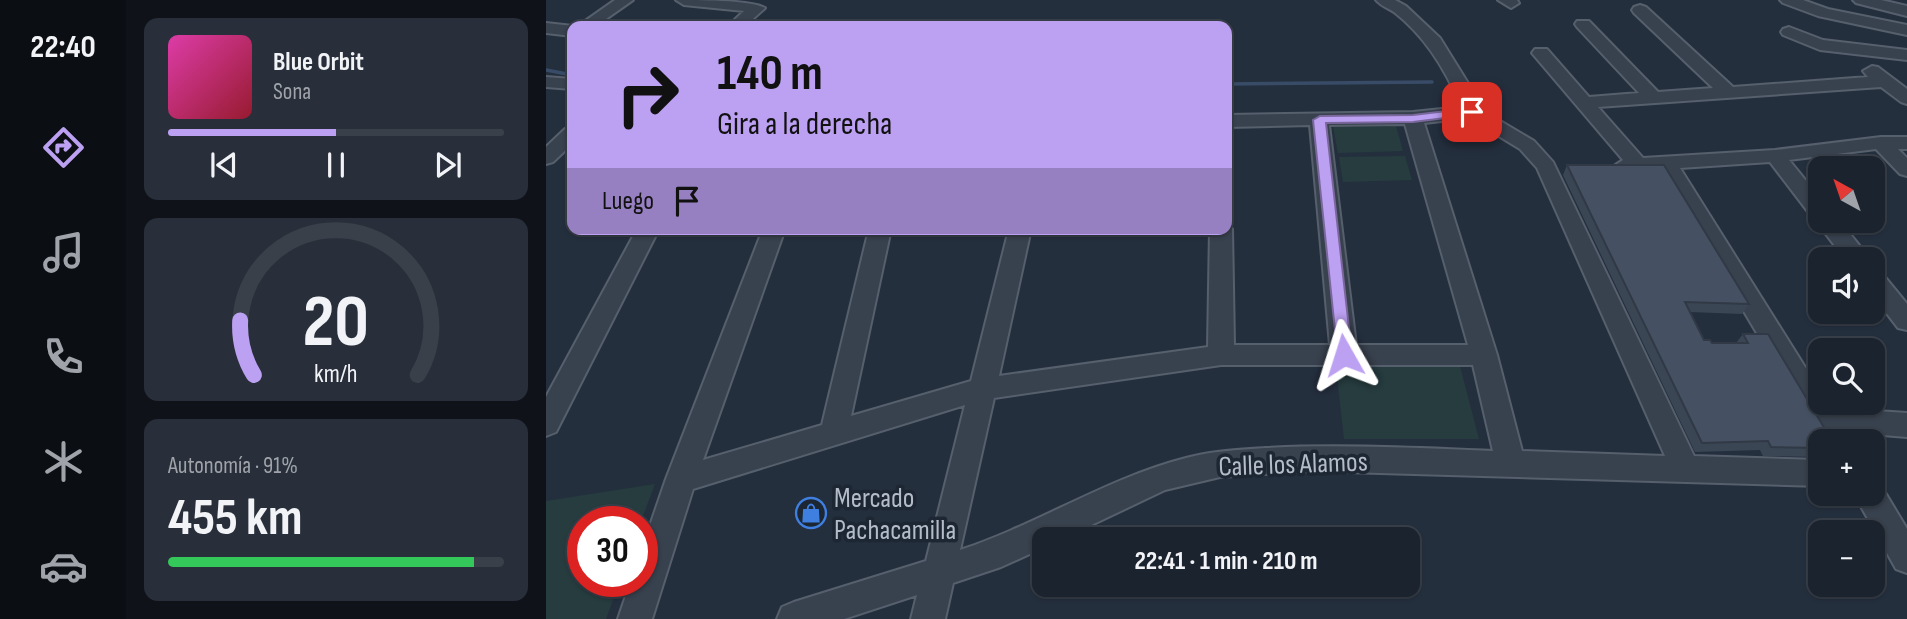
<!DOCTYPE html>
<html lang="es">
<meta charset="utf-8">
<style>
:root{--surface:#1b232e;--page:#282f3a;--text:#f1f3f6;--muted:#a0a4aa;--line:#39404a;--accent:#bca0f2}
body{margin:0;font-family:"Sofia Sans Condensed",sans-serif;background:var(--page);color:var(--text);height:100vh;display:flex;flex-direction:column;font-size:26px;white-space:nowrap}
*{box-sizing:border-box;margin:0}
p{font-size:23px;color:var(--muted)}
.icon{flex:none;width:38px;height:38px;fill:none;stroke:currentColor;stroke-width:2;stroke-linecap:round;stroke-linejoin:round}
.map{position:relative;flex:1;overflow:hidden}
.side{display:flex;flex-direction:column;gap:18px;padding:18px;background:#0f1319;width:420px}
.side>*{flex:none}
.top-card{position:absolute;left:21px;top:21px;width:665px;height:214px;border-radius:14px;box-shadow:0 2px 5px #0004,0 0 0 2px var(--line);background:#bca0f2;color:#111;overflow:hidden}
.needle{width:46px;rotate:320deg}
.tools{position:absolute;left:1262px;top:156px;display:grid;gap:14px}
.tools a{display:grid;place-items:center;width:77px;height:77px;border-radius:14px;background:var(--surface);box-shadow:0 2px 5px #0004,0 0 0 2px var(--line);font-size:35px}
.speed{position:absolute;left:21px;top:506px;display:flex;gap:14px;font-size:35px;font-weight:700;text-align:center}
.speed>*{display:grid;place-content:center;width:91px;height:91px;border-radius:50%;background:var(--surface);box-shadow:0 2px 5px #0004,0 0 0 2px var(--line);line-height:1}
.speed .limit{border:10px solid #d22;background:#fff;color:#111}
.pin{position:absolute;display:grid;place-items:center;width:60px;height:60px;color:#fff;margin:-30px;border-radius:14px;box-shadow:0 4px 10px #0006}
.me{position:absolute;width:77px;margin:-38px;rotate:354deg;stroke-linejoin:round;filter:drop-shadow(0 0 5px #0008)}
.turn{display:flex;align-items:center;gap:24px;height:147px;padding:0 35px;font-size:32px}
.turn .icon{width:91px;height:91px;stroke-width:2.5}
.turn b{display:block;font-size:49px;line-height:60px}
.then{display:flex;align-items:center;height:66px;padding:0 35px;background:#0003;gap:14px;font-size:26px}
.big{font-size:52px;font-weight:700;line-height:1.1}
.side .widget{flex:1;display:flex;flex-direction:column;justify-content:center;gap:10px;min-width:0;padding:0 24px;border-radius:14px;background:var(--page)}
.side .dial{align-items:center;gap:0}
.dial svg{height:182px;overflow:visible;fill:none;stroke:var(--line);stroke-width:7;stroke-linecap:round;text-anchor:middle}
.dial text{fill:var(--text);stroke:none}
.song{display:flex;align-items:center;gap:21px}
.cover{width:84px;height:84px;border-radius:10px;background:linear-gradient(135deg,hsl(320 70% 55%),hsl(350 70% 35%))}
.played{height:7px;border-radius:4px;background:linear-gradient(90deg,var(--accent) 50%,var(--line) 50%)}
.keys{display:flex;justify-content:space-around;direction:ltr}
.charge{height:10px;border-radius:5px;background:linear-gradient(90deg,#34c759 91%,var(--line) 0)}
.trip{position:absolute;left:486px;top:527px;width:388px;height:70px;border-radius:14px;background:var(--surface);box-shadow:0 2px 5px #0004,0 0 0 2px var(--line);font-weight:700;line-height:70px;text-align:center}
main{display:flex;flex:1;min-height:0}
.tabs{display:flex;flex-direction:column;width:126px;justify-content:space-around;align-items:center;background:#0b0e12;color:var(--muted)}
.tabs .icon{width:49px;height:49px}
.tabs .active{color:var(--accent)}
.tabs b{font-size:32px;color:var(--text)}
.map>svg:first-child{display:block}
</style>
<main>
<nav class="tabs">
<b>22:40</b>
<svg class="icon active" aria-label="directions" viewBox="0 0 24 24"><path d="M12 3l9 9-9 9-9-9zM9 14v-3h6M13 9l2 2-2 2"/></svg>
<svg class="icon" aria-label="music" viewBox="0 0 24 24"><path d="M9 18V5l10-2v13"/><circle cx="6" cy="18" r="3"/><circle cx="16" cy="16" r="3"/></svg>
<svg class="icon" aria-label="phone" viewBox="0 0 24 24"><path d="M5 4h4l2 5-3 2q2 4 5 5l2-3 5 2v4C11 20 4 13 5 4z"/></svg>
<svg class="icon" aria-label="climate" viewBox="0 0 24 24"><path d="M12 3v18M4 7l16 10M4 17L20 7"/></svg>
<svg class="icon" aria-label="car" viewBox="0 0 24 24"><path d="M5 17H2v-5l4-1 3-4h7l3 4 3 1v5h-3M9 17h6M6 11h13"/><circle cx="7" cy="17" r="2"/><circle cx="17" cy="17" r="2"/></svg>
</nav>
<section class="side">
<div class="widget">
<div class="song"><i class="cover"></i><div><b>Blue Orbit</b><p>Sona</p></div></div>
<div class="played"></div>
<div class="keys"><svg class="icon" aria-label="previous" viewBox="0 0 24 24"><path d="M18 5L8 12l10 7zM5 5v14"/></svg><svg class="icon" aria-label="pause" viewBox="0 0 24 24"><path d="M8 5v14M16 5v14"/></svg><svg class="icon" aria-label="next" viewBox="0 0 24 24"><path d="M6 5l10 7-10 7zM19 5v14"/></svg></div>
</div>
<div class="widget dial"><svg viewBox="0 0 100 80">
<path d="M14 69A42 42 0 1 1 86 69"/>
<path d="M14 69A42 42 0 0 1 8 45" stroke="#bca0f2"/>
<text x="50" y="56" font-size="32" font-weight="700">20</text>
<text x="50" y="72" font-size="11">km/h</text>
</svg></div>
<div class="widget"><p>Autonomía · 91%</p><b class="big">455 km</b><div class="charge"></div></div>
</section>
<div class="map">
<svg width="1361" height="619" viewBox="0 0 1361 619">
<rect width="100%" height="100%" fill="#242f3e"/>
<path fill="#263c3f" d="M850 126 857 151 792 153 787 127Z
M859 156 866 180 797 182 793 157Z
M914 366 933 439H798L790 367Z
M109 484 95 521 37 522V581H74L60 619H0V501Z"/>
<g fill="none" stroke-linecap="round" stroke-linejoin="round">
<path stroke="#394c67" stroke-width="3.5" d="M0 70 26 75
M681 84 886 82"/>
<g stroke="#565f6c" stroke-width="4">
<path id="minor" d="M69 0H87L50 26H32Z
M130 0C150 0 206 0 219 8L199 26H182L198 11 138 5Z
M830 0H849L860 6 894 38 925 88 934 109 988 141 1007 162 1148 456 1274 460V486L765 471 674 477 619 490 516 539H499V547L455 567 407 583 399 619H365L371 595 298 619H231L236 607 248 602 380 561 419 405 147 489 106 619H72L85 581H96V549L120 479 217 229H239L157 460 276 425 323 229H345L305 416 425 381 463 229H485L453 376 662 347 664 229H681V223L686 229 688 345H784L764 125 681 127V115L867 112 915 107C901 72 879 36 848 12 842 8 835 6 830 0ZM923 118 974 149 991 168 1119 456 976 451 951 355 878 123ZM859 124 922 345H810L783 125ZM675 365H927L947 451C871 448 795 444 719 448 692 450 665 451 640 458 561 478 491 525 414 550L448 398Z
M952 0H971L973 3 965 8Z
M1234 0H1257L1282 9 1361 25V35L1272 16 1237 3Z
M1307 0H1335L1361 6V16L1310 3Z
M1094 5 1100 7 1187 87 1322 77 1317 71 1326 66 1332 67 1361 89V104L1355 102 1335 87 1052 107 1097 158 1229 150 1335 137H1361V149H1352L1361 158V176L1354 174 1330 149 1243 160 1274 198V220H1293L1324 259H1299L1273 225 1271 218 1266 217 1224 162 1134 168 1274 391V402H1281L1285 408 1361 413V437L1300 432 1304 441H1275L1114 170 1093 172 1071 170 1068 166 1077 160 986 53 989 49H1001L1043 97 1093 93 1031 27 1029 24 1031 21H1043L1112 92 1167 88 1088 13 1086 10 1088 7Z
M0 23 27 26 26 36 0 33Z
M1243 27 1277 40 1361 50V60L1274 50 1237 35 1235 32 1237 29Z
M0 77 26 79V89L0 87Z
M26 127V144L7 162 0 164V147L19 129Z
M91 229H113L10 432 0 436V397Z
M1326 269 1334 271 1361 304V330L1352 328 1326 294Z
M1326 482 1334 484 1361 529V573L1350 569 1308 494H1326Z"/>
</g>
<use href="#minor" fill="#38414e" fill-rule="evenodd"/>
</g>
<path fill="#3b4654" d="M1021 165 1203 304 1196 314 1144 312 1158 340 1166 343H1190L1197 334 1274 441V457L1217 456 1214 450 1149 452 1017 175Z"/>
<path fill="#455162" stroke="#303945" stroke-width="2" d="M1021 165H1118L1203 304 1139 302 1158 340H1164L1166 343H1202L1197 334H1222L1282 434 1292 435 1296 441H1274V448L1225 447 1222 441 1156 443Z"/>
<path fill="#bca0f2" stroke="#7a689d" stroke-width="2" d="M926 108 932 112 931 114 867 122 780 123 806 355 804 359H792L767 120 774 116 867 115Z"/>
<defs>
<g id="shop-ring" transform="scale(1.575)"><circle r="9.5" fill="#1d2633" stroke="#3f7fe0" stroke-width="1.5"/><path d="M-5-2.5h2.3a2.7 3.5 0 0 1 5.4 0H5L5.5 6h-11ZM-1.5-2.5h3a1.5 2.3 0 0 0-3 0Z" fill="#3f7fe0"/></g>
</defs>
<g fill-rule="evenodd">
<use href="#shop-ring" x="265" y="513"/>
</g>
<g text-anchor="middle" stroke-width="7" stroke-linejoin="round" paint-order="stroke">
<g font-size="28" fill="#b4bcc9" stroke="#1d2633">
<text transform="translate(747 463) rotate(-2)" y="10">Calle los Alamos</text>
</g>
<g font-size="28" fill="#b4bcc9" stroke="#1d2633" text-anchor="start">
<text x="288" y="507">Mercado<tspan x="288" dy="32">Pachacamilla</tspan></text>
</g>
</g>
</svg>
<div class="tools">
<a><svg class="needle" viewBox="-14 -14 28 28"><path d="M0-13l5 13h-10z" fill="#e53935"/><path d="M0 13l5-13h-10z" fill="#a0a4aa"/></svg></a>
<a><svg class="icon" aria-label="sound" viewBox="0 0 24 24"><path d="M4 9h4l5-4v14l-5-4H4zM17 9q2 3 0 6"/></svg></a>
<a><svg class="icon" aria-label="search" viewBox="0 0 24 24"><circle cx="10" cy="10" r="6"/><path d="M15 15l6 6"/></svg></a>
<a>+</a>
<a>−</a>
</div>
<div class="speed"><div class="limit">30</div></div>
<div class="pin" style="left:926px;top:112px;background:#d93025"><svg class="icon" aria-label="arrive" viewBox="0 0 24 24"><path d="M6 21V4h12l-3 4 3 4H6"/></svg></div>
<svg class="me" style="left:798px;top:355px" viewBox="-20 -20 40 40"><path d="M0-17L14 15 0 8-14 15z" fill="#bca0f2" stroke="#fff" stroke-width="4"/></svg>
<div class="trip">22:41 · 1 min · 210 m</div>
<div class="top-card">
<div class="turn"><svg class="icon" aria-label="right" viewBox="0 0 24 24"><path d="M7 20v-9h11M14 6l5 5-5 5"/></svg><div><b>140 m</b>Gira a la derecha</div></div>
<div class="then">Luego<svg class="icon" aria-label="arrive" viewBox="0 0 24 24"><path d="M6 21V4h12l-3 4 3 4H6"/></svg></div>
</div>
</div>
</main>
